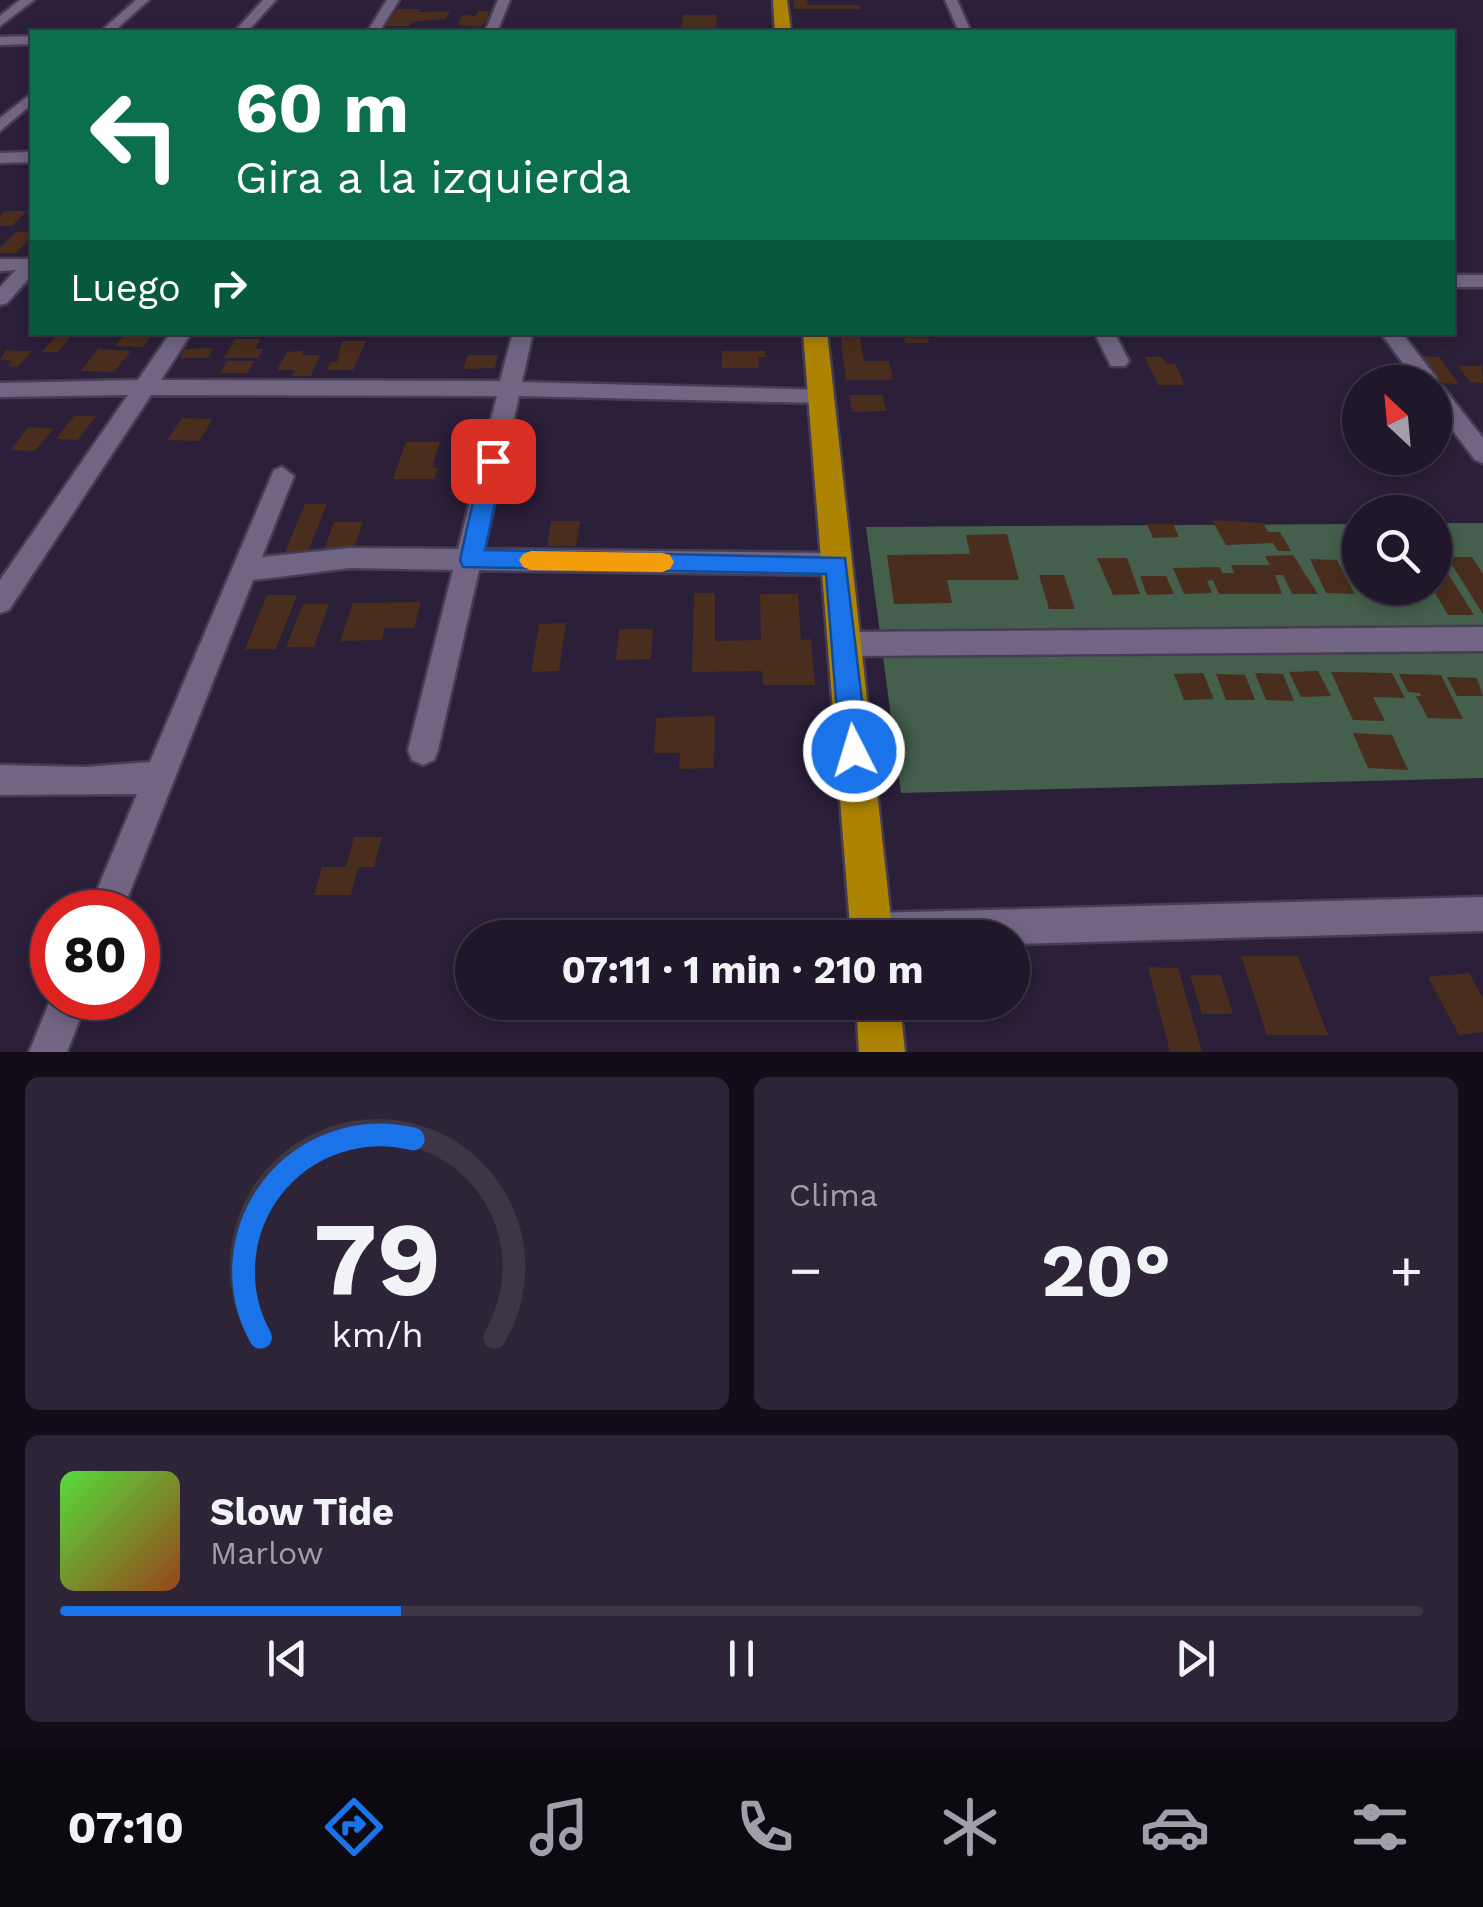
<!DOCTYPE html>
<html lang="es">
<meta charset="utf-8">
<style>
:root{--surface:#20172b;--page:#2d2437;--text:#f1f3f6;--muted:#a29fa9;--line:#3d3647;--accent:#1a73e8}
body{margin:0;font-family:"Work Sans",sans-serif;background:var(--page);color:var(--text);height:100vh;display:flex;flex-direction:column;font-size:38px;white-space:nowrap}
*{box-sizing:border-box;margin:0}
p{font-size:32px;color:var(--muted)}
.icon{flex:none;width:55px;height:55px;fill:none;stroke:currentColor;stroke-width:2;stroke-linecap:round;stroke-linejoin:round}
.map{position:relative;height:1052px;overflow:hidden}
.sheet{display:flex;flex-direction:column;gap:25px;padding:25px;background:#120d18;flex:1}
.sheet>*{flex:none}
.top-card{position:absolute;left:30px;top:30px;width:1425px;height:305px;border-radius:0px;box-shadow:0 5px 15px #0003,0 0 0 2px var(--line);background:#0b6e4f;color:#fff;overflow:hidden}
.needle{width:65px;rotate:334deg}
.fabs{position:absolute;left:1342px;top:365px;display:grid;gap:20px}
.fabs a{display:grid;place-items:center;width:110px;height:110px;border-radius:50%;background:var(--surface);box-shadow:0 5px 15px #0003,0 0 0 2px var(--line);font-size:50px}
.speed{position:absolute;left:30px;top:890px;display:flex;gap:20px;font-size:50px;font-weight:700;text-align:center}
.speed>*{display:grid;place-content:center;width:130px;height:130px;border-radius:50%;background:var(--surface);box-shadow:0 5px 15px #0003,0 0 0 2px var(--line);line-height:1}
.speed .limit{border:15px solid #d22;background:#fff;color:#111}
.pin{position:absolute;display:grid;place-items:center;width:85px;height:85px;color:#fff;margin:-42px;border-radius:20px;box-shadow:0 5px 15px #0006}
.me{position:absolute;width:110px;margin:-55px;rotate:355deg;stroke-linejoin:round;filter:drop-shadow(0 0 8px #0008)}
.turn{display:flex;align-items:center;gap:35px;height:210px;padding:0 40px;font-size:45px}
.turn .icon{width:130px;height:130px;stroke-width:2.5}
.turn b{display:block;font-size:70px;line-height:85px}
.then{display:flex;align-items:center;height:95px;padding:0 40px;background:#0003;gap:20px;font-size:38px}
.big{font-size:75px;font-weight:700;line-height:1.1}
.sheet .widget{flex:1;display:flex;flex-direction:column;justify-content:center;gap:15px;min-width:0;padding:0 35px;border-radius:15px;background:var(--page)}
.sheet .dial{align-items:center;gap:0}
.dial svg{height:260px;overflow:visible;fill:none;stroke:var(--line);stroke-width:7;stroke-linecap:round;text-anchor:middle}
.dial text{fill:var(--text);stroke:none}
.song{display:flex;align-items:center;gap:30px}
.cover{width:120px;height:120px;border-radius:15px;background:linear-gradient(135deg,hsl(110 70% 55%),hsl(20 70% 35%))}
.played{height:10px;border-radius:5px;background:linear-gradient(90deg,var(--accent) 25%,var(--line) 25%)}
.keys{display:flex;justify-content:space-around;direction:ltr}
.heat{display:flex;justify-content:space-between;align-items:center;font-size:55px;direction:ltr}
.sheet .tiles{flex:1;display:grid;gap:25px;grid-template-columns:1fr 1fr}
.widget:last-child{grid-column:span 2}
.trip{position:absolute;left:455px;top:920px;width:575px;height:100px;border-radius:50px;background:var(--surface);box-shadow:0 5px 15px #0003,0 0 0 2px var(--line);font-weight:700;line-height:100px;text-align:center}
.menu{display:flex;height:160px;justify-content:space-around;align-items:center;background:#0d0911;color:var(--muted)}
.menu .icon{width:70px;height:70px}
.menu .on{color:var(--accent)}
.menu b{font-size:45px;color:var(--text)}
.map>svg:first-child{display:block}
</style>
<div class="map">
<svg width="1483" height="1052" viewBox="0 0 1483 1052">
<rect width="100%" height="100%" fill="#2b1f39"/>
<path fill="#445f4b" d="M1435 523H1483V778L901 793 866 527 1360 524V588H1435Z"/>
<path fill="#492e1d" d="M793 0H807L808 5H859L860 9H794Z
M398 9H420L419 12 450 11 445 19 412 22 409 26H384Z
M478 11H490L487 16H495L492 22H484L481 27 457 25 463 15 475 16Z
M683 15H717L716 31 681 30Z
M5 211H27L12 226H0V216Z
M16 232H32V236L16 253H0V247Z
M59 332H75L58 352H42Z
M126 332H154L143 347 115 346Z
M840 332H859L864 361H889L893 380H846Z
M903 332H927L929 343H905Z
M235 339H261L255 349H263L258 358H224Z
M342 341H366L353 370H327L331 362H337Z
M213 348 208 358H180L185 349Z
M98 349 131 351 114 372 81 371Z
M6 350 22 351H32L18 367 8 366 12 361 0 360Z
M304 351 302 355H320L311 376H292L295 370H277L287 352Z
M722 351H765L766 357H758L759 368H722Z
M468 355H498L495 368 463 369Z
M1417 356 1439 357 1459 384 1437 383Z
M1145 357H1162L1166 364H1175L1185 385H1158Z
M227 361H254L248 373H220Z
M1458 366H1482L1483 383 1470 382Z
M850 395H883L886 411 852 412Z
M74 416H96L78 440 56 439Z
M182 418 213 419 199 441 167 440Z
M29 427 54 428 35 451 10 450Z
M406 442H440L432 468H438L434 479H393Z
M305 504H327L308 551 285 552Z
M1212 520 1263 523 1268 532H1280L1291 551H1278L1273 543 1226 545Z
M551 521H580L576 546H547Z
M334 522H363L353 551 323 552Z
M1147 524H1173L1179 537 1153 538Z
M1007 534 1019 580H947L952 603 894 604 887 555 970 554 966 535Z
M1293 555 1318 594H1292L1283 575H1275L1282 594H1219L1213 580 1207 581 1212 593 1184 594 1173 568 1220 567 1222 573H1234L1231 565H1270L1265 556Z
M1447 557H1472L1483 574V614Z
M1097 558H1127L1140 594 1113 595Z
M1435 558H1438L1474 615H1448L1432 588H1435Z
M1310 559 1337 560 1355 594 1326 593Z
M1039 575H1064L1075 609H1049Z
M1140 576H1166L1174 594 1147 595Z
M694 593H715V641L761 640 760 594H798L801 640 811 639 815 685H763L762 671 692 672Z
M267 595H297L276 649H245Z
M421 602 414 628H385L382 640 340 641 353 603Z
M303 604H329L314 647H286Z
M566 623 559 671 531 672 539 624Z
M619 629H653L651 659 616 660Z
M1318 671 1331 696 1301 697 1289 672Z
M1331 672 1392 673 1405 698 1373 697 1385 721 1353 720Z
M1203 673 1214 699 1184 700 1174 674Z
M1255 673 1283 674 1294 701 1266 700Z
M1216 674 1245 675 1255 700H1226Z
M1399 674 1441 675 1463 719 1428 718 1416 696H1421L1420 693 1408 692Z
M1447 677 1477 678 1483 696H1457Z
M715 716 714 768 679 769 680 753H654L656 718Z
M1353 733 1392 735 1408 770 1368 768Z
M354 837H382L374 867H358L351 895H314L322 867H346Z
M1241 956H1298L1328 1035H1267Z
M1148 967 1178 968 1202 1052H1170Z
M1469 973 1483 998V1032L1459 1035 1428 977Z
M1190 975H1221L1233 1014H1202Z"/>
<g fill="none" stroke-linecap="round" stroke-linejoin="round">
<g stroke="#463d53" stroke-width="5">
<path id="minor" d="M20 0H34L0 26V16Z
M136 0H149L113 32H100Z
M263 0H276L247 32H234Z
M387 0H399L379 32H367Z
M498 0H510L497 32H485Z
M945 0H957L971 32H959Z
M32 36V44L0 45V37Z
M32 93V104L0 131V118Z
M32 152V162L0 163V153Z
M0 259H32V275L7 303 0 305V287L16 270 0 271Z
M1452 275H1483V287H1452Z
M171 332H192L161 380 500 381 513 332H533L522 382 829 390 832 395 821 403 519 396 484 549 837 553 846 557 850 564 846 571 837 575 479 570 438 750 434 760 423 765 412 760 408 750 453 570 350 568 253 580 122 912H88L137 794 0 795V765L85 767 150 762 274 470 282 467 294 476 262 557 350 548 458 549 497 396 151 395 9 610 0 613V580L128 395 0 397V383L138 380Z
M1094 332H1114L1129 361 1125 366H1111Z
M1380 332H1401L1436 377 1437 385 1443 387 1483 438V463L1475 460 1435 407V382H1417Z
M1483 627V651L844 656 834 653 830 644 834 635 844 632Z
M1483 897V931L1012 944V938H857L854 930 859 918 871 913Z
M52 996 88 998 67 1052H29Z"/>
</g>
<g stroke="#463d53" stroke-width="5">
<path id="highway" d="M773 0H787L791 32H775Z
M803 332H827L893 938H851Z
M856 1002H900L905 1052H859Z"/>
</g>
<use href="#minor" fill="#716583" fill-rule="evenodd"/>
<use href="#highway" fill="#ad8402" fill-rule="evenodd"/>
</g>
<path fill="#1a73e8" stroke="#114b97" stroke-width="2.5" d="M493 453 504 461 485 550 845 558 868 751 864 761 854 765 844 761 840 751 826 574 463 567 460 560 482 461Z"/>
<path fill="#f59e0b" d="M531 551 662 553 670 555 674 562 670 569 662 572 531 570 523 567 519 560 523 554Z"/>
</svg>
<div class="fabs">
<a><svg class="needle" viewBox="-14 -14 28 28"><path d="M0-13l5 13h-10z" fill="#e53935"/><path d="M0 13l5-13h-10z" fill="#a29fa9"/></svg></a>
<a><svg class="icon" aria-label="search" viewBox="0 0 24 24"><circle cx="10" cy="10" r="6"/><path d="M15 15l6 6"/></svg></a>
</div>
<div class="speed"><div class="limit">80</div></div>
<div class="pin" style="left:493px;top:461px;background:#d93025"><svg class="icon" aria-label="arrive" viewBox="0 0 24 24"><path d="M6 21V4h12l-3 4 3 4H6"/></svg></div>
<svg class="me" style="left:854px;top:751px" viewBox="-20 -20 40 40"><circle r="17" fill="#1a73e8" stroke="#fff" stroke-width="3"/><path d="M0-11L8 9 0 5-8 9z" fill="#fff"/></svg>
<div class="trip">07:11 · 1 min · 210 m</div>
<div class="top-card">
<div class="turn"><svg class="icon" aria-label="left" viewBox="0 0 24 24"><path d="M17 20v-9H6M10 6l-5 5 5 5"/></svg><div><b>60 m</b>Gira a la izquierda</div></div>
<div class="then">Luego<svg class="icon" aria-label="right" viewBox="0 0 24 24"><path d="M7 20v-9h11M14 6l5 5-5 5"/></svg></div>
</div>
</div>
<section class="sheet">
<div class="tiles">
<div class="widget dial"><svg viewBox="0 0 100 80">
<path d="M14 69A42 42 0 1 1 86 69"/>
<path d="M14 69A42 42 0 0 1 61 8" stroke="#1a73e8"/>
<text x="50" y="56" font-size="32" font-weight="700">79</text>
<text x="50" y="72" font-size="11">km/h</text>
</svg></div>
<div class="widget"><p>Clima</p>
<div class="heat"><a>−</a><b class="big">20°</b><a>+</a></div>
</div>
<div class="widget">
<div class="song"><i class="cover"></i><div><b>Slow Tide</b><p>Marlow</p></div></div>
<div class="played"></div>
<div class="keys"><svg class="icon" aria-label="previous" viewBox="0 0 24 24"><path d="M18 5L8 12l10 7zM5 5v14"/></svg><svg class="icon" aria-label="pause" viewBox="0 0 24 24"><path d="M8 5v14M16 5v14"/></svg><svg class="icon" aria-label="next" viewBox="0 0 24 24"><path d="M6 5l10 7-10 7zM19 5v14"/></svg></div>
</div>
</div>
</section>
<nav class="menu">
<b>07:10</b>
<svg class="icon on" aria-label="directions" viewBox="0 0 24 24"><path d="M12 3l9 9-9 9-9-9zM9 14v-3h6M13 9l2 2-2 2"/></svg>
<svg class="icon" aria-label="music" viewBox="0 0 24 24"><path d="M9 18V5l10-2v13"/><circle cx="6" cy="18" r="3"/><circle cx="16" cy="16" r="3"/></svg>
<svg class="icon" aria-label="phone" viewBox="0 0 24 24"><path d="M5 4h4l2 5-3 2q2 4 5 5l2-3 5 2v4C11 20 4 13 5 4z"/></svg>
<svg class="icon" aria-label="climate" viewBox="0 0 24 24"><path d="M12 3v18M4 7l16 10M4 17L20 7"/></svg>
<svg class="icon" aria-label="car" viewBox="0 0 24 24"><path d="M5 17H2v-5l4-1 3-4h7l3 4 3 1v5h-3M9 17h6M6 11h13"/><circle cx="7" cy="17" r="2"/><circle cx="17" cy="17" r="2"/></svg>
<svg class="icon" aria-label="filters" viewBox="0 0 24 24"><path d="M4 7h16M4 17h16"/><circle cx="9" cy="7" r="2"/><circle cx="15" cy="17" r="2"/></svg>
</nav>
